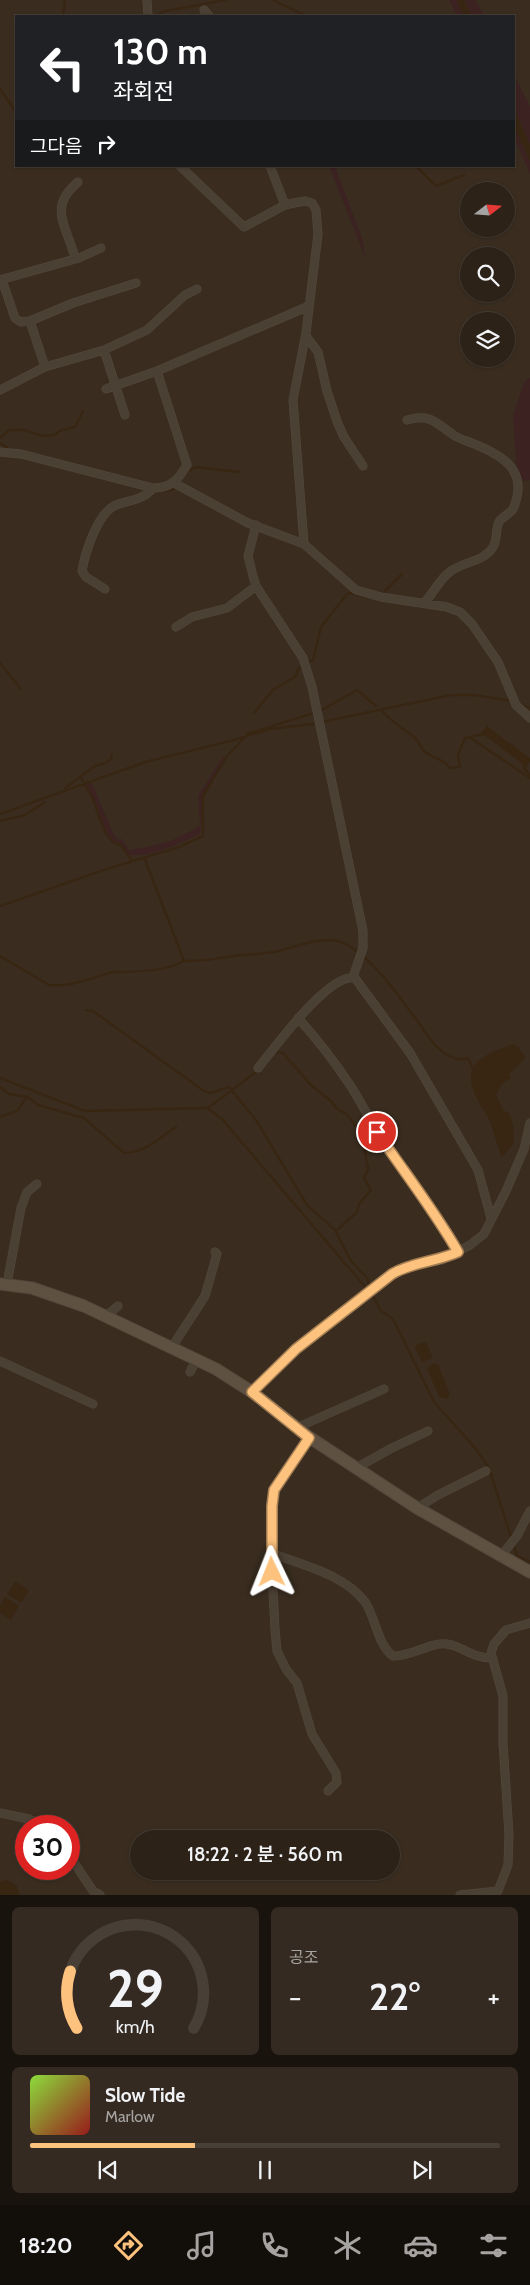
<!DOCTYPE html>
<html lang="ko">
<meta charset="utf-8">
<style>
:root{--surface:#2c2218;--page:#342a21;--text:#f1f3f6;--muted:#a6a4a2;--line:#483f37;--accent:#fdc27e}
body{margin:0;font-family:Cabin,"Noto Sans KR",sans-serif;background:var(--page);color:var(--text);height:100vh;display:flex;flex-direction:column;font-size:19px;white-space:nowrap}
*{box-sizing:border-box;margin:0}
p{font-size:16px;color:var(--muted)}
.icon{flex:none;width:28px;height:28px;fill:none;stroke:currentColor;stroke-width:2;stroke-linecap:round;stroke-linejoin:round}
.map{position:relative;height:1895px;overflow:hidden}
.sheet{display:flex;flex-direction:column;gap:12px;padding:12px;background:#18130d;flex:1}
.sheet>*{flex:none}
.guide{position:absolute;left:15px;top:15px;width:500px;height:152px;border-radius:0px;box-shadow:0 1px 4px #0004,0 0 0 1px var(--line);background:#202124;color:#fff;overflow:hidden}
.needle{width:32px;rotate:73deg}
.buttons{position:absolute;left:460px;top:182px;display:grid;gap:10px}
.buttons a{display:grid;place-items:center;width:55px;height:55px;border-radius:50%;background:var(--surface);box-shadow:0 1px 4px #0004,0 0 0 1px var(--line);font-size:25px}
.speed{position:absolute;left:15px;top:1815px;display:flex;gap:10px;font-size:25px;font-weight:700;text-align:center}
.speed>*{display:grid;place-content:center;width:65px;height:65px;border-radius:50%;background:var(--surface);box-shadow:0 1px 4px #0004,0 0 0 1px var(--line);line-height:1}
.speed .limit{border:8px solid #d22;background:#fff;color:#111}
.pin{position:absolute;display:grid;place-items:center;width:42px;height:42px;color:#fff;margin:-21px;border:2px solid #fff;border-radius:50%;box-shadow:0 1px 5px #0007}
.me{position:absolute;width:55px;margin:-28px;rotate:358deg;stroke-linejoin:round;filter:drop-shadow(0 0 4px #0008)}
.turn{display:flex;align-items:center;gap:18px;height:105px;padding:0 15px;font-size:22px}
.turn .icon{width:65px;height:65px;stroke-width:2.5}
.turn b{display:block;font-size:35px;line-height:42px}
.then{display:flex;align-items:center;height:48px;padding:0 15px;background:#0003;gap:10px;font-size:19px}
.big{font-size:38px;font-weight:600;line-height:1.1}
.sheet .widget{flex:1;display:flex;flex-direction:column;justify-content:center;gap:8px;min-width:0;padding:0 18px;border-radius:8px;background:var(--page)}
.sheet .dial{align-items:center;gap:0}
.dial svg{height:130px;overflow:visible;fill:none;stroke:var(--line);stroke-width:7;stroke-linecap:round;text-anchor:middle}
.dial text{fill:var(--text);stroke:none}
.song{display:flex;align-items:center;gap:15px}
.cover{width:60px;height:60px;border-radius:8px;background:linear-gradient(135deg,hsl(90 70% 55%),hsl(0 70% 35%))}
.played{height:5px;border-radius:2px;background:linear-gradient(90deg,var(--accent) 35%,var(--line) 35%)}
.keys{display:flex;justify-content:space-around;direction:ltr}
.heat{display:flex;justify-content:space-between;align-items:center;font-size:28px;direction:ltr}
.sheet .tiles{flex:1;display:grid;gap:12px;grid-template-columns:1fr 1fr}
.widget:last-child{grid-column:span 2}
.trip{position:absolute;left:130px;top:1830px;width:270px;height:50px;border-radius:25px;background:var(--surface);box-shadow:0 1px 4px #0004,0 0 0 1px var(--line);font-weight:600;line-height:50px;text-align:center}
.tabs{display:flex;height:80px;justify-content:space-around;align-items:center;background:#120e0a;color:var(--muted)}
.tabs .icon{width:35px;height:35px}
.tabs .selected{color:var(--accent)}
.tabs b{font-size:22px;color:var(--text)}
.map>svg:first-child{display:block}
</style>
<div class="map">
<svg width="530" height="1895" viewBox="0 0 530 1895">
<rect width="100%" height="100%" fill="#3a2d20"/>
<path fill="#3c2322" d="M449 0H457L464 16H457Z
M464 0H476L484 16H472Z
M514 75 530 106V144L514 109Z
M514 126 530 161V174L514 137Z
M329 166H335L362 238 366 260Z
M528 378H530V480L523 481 516 464 513 415 524 383Z
M224 755 223 761 203 795 200 834C179 844 153 857 129 855L119 842H114C98 828 97 803 86 785L92 783 113 833 117 839H122L129 850C155 846 178 841 200 825L198 796Z"/>
<path fill="#382613" d="M457 0H464L472 16H464Z
M514 109 530 144V161L514 126Z
M488 724V727L530 758V762L525 769 519 761 481 733Z
M512 1044 518 1046 525 1057C523 1064 513 1068 509 1075L511 1078 503 1083 496 1095 504 1111 508 1112C514 1121 514 1132 514 1143L502 1157C496 1144 494 1130 488 1117 484 1110 479 1104 476 1097 460 1062 484 1056 512 1044Z
M426 1342 433 1358 422 1362 415 1348 416 1345Z
M434 1363 438 1364 450 1394 447 1399 439 1397 427 1368Z
M15 1581 29 1590 21 1603 7 1594Z
M5 1597 19 1606 11 1620 0 1613V1606Z
M8 1880 17 1886 20 1895H0V1881Z"/>
<g fill="none" stroke-linecap="round" stroke-linejoin="round">
<path stroke="#382613" stroke-width="2.5" d="M273 0 306 16
M63 16 65 0
M155 16 165 11 226 0
M0 89 16 112
M416 166 436 186 464 175
M0 438 9 430H24L43 436 55 435 59 431 75 427 83 411
M0 443 11 450
M186 472 196 467 239 472
M160 491 172 490 176 487
M380 596 402 574
M0 663 21 689
M517 703 530 708
M382 711C392 722 404 729 415 738 419 742 421 747 424 751 432 758 444 759 450 768L460 767 458 755 465 738 483 734
M254 713 273 690 296 676C297 666 304 664 313 660L321 627 347 594 352 593 367 597
M247 734 320 711 357 690 376 706
M469 737 530 778
M524 768 530 775
M80 776 92 797 106 834 114 843 121 845 132 861
M65 788 95 766 105 763 111 759 112 754
M0 814 145 762 234 740 270 729 312 724 451 695H474L512 701
M0 821 25 815 45 802
M144 857 184 961C202 962 223 957 241 955 253 954 268 954 279 951 296 946 313 940 331 940 365 940 413 1016 433 1043 442 1052 454 1063 468 1058L472 1067
M0 906 104 870 179 847 203 836V796L227 756 243 739
M0 956 49 985C65 987 79 982 94 978 100 976 107 973 113 972 135 972 164 972 184 961
M86 1010 93 1011 204 1091 211 1093 229 1087 256 1120 307 1205 335 1230 351 1261 367 1278 370 1286
M273 1054 275 1052 283 1053 310 1084 332 1102 336 1108 348 1115 362 1135 368 1169 364 1178 371 1190 359 1204 357 1212 336 1231
M0 1078 85 1111 207 1108 222 1119 366 1288
M0 1087 9 1094 28 1097 38 1105 84 1118 124 1153C145 1153 159 1138 176 1127
M208 1108 260 1069
M0 1117 17 1111 26 1098
M372 1294 381 1311 392 1318 396 1325 434 1402 476 1449 489 1468 517 1556 530 1562"/>
<g stroke="#54493d" stroke-width="9">
<path id="street" d="M147 0 148 16
M204 10 209 16
M180 166 244 227 285 205 294 203 305 201 312 203 316 210 318 234 306 333 293 400 304 544
M270 166 285 205
M75 258C67 226 47 208 78 182
M0 280 79 258 101 248
M2 280 15 318 21 322 30 321 45 367
M30 321 73 303 136 283
M306 336 318 352 327 391 338 424 344 437 363 466
M104 350 147 330 185 295 197 289
M106 389 157 371 309 306
M0 390 45 367 104 350 125 415
M407 420C432 413 436 424 455 436 460 439 467 441 472 443 502 455 530 470 513 509 510 514 503 516 499 522 495 529 498 540 493 547 484 562 465 561 451 571 439 579 434 593 424 603
M0 452 21 454 153 488C171 488 178 480 187 465L157 371
M174 483 248 523 304 544 356 590 381 597 447 607 460 612 472 624 498 662 516 705 530 718
M256 525 248 556 253 576 256 586 303 658 312 687 363 931V948L353 977
M105 589 86 577 82 571C85 553 97 515 114 506 128 500 142 501 153 488
M176 627 192 617 227 608 256 586
M298 1018C317 1039 334 1061 350 1085 362 1103 371 1123 383 1141 408 1178 435 1213 458 1252
M258 1068C274 1049 329 972 355 978L410 1053 478 1170 491 1218
M7 1284 21 1208 27 1192 37 1184
M106 1316 118 1306
M172 1347 205 1296 217 1254 215 1252
M0 1361 93 1404
M190 1372 197 1359
M252 1392 296 1349 392 1274 406 1267 442 1260 470 1245 484 1234 506 1191 524 1149 530 1123
M296 1428 384 1389
M309 1437 274 1490 272 1506 271 1553 275 1629 277 1651 286 1669 297 1683 312 1734 336 1773 337 1782 328 1791
M356 1468 392 1448 428 1431
M417 1508 438 1495 486 1471
M271 1553C302 1565 344 1574 365 1602 376 1618 377 1644 393 1656 412 1657 428 1642 447 1644 463 1646 470 1658 492 1658
M500 1557 517 1536 530 1511
M0 1813 29 1819 39 1826
M69 1855 93 1891 100 1895
M460 1895 498 1891 508 1865 509 1834 503 1743V1696L491 1653 494 1644 506 1630 530 1623"/>
</g>
<g stroke="#54493d" stroke-width="13">
<path id="secondary" d="M0 1284 32 1288 84 1306 216 1369 252 1392 309 1437 417 1508 530 1572"/>
</g>
<use href="#street" stroke="#4b4034" stroke-width="8"/>
<use href="#secondary" stroke="#5e5142" stroke-width="11"/>
</g>
<g fill="none" stroke-linecap="round" stroke-linejoin="round">
<g stroke="#a47e52" stroke-width="12">
<path id="route" d="M272 1572V1506L274 1490 309 1438 252 1392 296 1349 392 1274C412 1262 436 1262 458 1252 434 1210 404 1172 377 1132"/>
</g>
<use href="#route" stroke="#fdc27e" stroke-width="9"/>
</g>
</svg>
<div class="buttons">
<a><svg class="needle" viewBox="-14 -14 28 28"><path d="M0-13l5 13h-10z" fill="#e53935"/><path d="M0 13l5-13h-10z" fill="#a6a4a2"/></svg></a>
<a><svg class="icon" aria-label="search" viewBox="0 0 24 24"><circle cx="10" cy="10" r="6"/><path d="M15 15l6 6"/></svg></a>
<a><svg class="icon" aria-label="layers" viewBox="0 0 24 24"><path d="M12 4l9 5-9 5-9-5zM3 14l9 5 9-5"/></svg></a>
</div>
<div class="speed"><div class="limit">30</div></div>
<div class="pin" style="left:377px;top:1132px;background:#d93025"><svg class="icon" aria-label="arrive" viewBox="0 0 24 24"><path d="M6 21V4h12l-3 4 3 4H6"/></svg></div>
<svg class="me" style="left:272px;top:1572px" viewBox="-20 -20 40 40"><path d="M0-17L14 15 0 8-14 15z" fill="#fdc27e" stroke="#fff" stroke-width="4"/></svg>
<div class="trip">18:22 · 2 분 · 560 m</div>
<div class="guide">
<div class="turn"><svg class="icon" aria-label="left" viewBox="0 0 24 24"><path d="M17 20v-9H6M10 6l-5 5 5 5"/></svg><div><b>130 m</b>좌회전</div></div>
<div class="then">그다음<svg class="icon" aria-label="right" viewBox="0 0 24 24"><path d="M7 20v-9h11M14 6l5 5-5 5"/></svg></div>
</div>
</div>
<section class="sheet">
<div class="tiles">
<div class="widget dial"><svg viewBox="0 0 100 80">
<path d="M14 69A42 42 0 1 1 86 69"/>
<path d="M14 69A42 42 0 0 1 10 34" stroke="#fdc27e"/>
<text x="50" y="56" font-size="32" font-weight="700">29</text>
<text x="50" y="72" font-size="11">km/h</text>
</svg></div>
<div class="widget"><p>공조</p>
<div class="heat"><a>−</a><b class="big">22°</b><a>+</a></div>
</div>
<div class="widget">
<div class="song"><i class="cover"></i><div><b>Slow Tide</b><p>Marlow</p></div></div>
<div class="played"></div>
<div class="keys"><svg class="icon" aria-label="previous" viewBox="0 0 24 24"><path d="M18 5L8 12l10 7zM5 5v14"/></svg><svg class="icon" aria-label="pause" viewBox="0 0 24 24"><path d="M8 5v14M16 5v14"/></svg><svg class="icon" aria-label="next" viewBox="0 0 24 24"><path d="M6 5l10 7-10 7zM19 5v14"/></svg></div>
</div>
</div>
</section>
<nav class="tabs">
<b>18:20</b>
<svg class="icon selected" aria-label="directions" viewBox="0 0 24 24"><path d="M12 3l9 9-9 9-9-9zM9 14v-3h6M13 9l2 2-2 2"/></svg>
<svg class="icon" aria-label="music" viewBox="0 0 24 24"><path d="M9 18V5l10-2v13"/><circle cx="6" cy="18" r="3"/><circle cx="16" cy="16" r="3"/></svg>
<svg class="icon" aria-label="phone" viewBox="0 0 24 24"><path d="M5 4h4l2 5-3 2q2 4 5 5l2-3 5 2v4C11 20 4 13 5 4z"/></svg>
<svg class="icon" aria-label="climate" viewBox="0 0 24 24"><path d="M12 3v18M4 7l16 10M4 17L20 7"/></svg>
<svg class="icon" aria-label="car" viewBox="0 0 24 24"><path d="M5 17H2v-5l4-1 3-4h7l3 4 3 1v5h-3M9 17h6M6 11h13"/><circle cx="7" cy="17" r="2"/><circle cx="17" cy="17" r="2"/></svg>
<svg class="icon" aria-label="filters" viewBox="0 0 24 24"><path d="M4 7h16M4 17h16"/><circle cx="9" cy="7" r="2"/><circle cx="15" cy="17" r="2"/></svg>
</nav>
